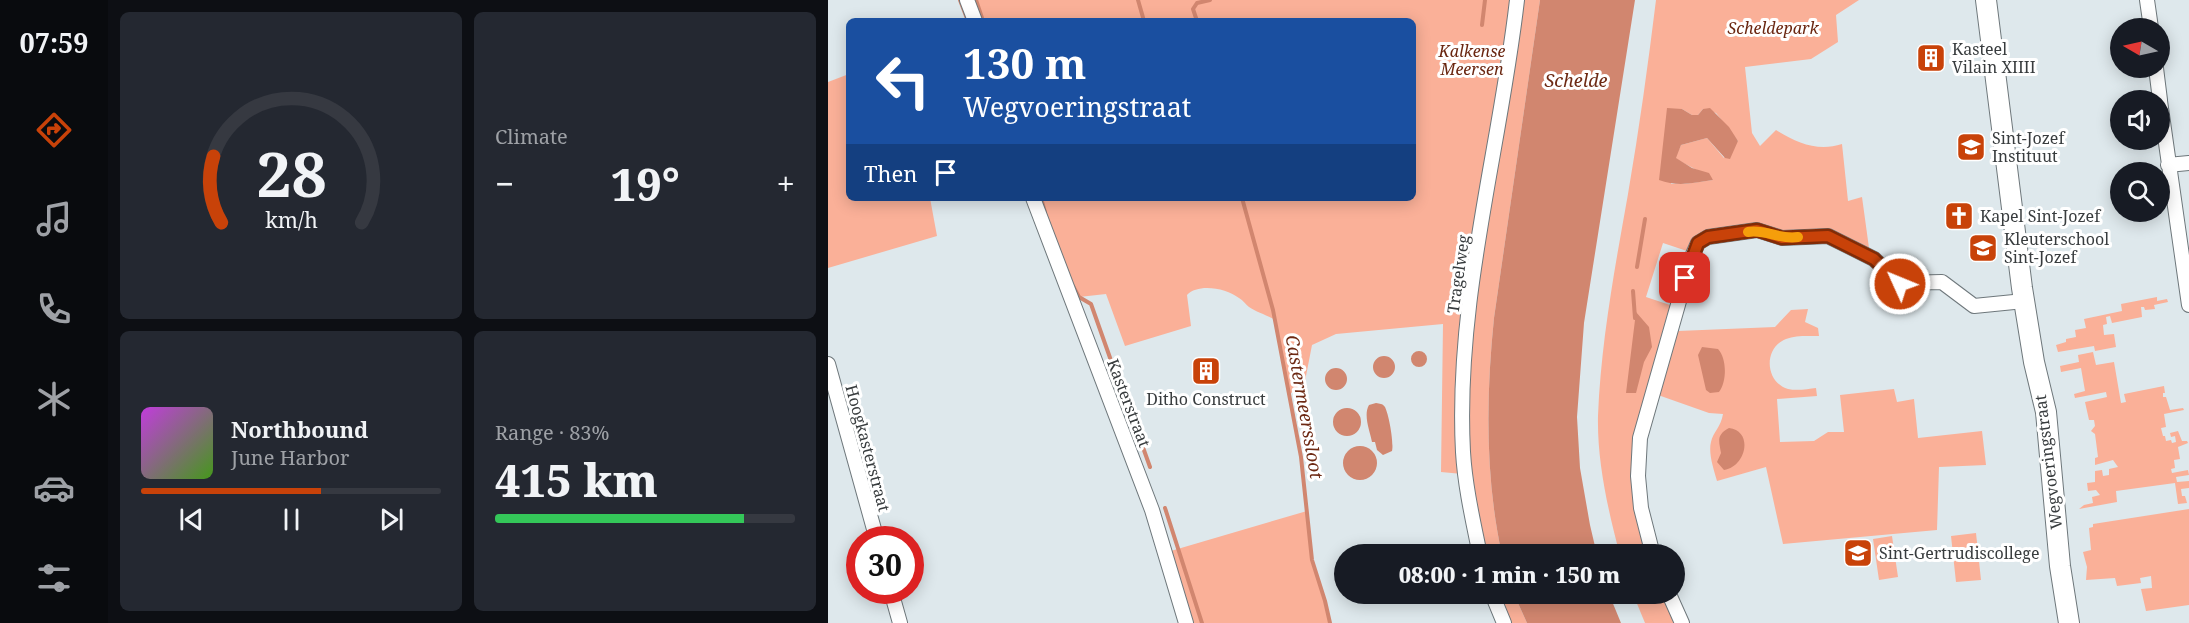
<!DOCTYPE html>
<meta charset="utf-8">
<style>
:root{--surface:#171b24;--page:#242831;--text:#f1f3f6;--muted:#9ea1a6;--line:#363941;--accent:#c84209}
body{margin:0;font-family:"Noto Serif",serif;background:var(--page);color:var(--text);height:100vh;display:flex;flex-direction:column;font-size:22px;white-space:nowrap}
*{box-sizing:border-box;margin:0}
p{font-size:20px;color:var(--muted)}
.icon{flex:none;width:33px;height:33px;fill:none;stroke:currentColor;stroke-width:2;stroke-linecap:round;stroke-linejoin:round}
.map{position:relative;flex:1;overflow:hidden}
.panel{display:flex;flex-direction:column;gap:12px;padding:12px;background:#0d0f14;width:720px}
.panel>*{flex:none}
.banner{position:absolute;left:18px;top:18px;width:570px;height:183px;border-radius:9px;box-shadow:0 3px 15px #0003;background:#1a4fa0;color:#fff;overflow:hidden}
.needle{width:39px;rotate:279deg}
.tools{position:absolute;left:1282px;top:18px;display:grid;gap:12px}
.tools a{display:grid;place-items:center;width:60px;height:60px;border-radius:50%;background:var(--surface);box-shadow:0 3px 15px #0003;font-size:30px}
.speed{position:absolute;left:18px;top:526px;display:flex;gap:12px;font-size:30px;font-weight:700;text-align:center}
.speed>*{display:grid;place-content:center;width:78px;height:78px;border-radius:50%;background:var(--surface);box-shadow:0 3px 15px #0003;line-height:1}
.speed .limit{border:9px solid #d22;background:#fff;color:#111}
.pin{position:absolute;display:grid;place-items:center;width:51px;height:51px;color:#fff;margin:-26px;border-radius:12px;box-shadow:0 3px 9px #0006}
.me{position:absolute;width:66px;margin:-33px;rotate:314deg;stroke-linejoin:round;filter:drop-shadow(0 0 4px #0008)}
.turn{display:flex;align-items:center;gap:21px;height:126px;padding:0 18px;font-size:27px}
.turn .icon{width:78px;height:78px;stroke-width:2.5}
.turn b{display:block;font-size:42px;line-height:51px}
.then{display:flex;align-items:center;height:57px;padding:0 18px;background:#0003;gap:12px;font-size:22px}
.big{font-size:45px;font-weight:800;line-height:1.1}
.panel .widget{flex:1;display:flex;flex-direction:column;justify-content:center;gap:9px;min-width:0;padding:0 21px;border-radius:9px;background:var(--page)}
.panel .dial{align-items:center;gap:0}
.dial svg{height:156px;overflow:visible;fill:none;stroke:var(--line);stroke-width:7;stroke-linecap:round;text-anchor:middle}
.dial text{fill:var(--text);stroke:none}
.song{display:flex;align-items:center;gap:18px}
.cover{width:72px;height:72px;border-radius:9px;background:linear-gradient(135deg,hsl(290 70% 55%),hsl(100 70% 35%))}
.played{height:6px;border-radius:3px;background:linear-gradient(90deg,var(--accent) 60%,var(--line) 60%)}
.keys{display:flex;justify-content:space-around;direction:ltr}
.heat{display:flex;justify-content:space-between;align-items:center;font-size:33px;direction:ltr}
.charge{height:9px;border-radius:4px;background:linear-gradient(90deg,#34c759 83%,var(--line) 0)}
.panel .tiles{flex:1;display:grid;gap:12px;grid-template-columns:repeat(2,1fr)}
.trip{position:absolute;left:506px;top:544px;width:351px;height:60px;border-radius:30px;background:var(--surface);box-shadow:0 3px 15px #0003;font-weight:800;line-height:60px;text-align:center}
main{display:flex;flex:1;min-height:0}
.tab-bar{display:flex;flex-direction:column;width:108px;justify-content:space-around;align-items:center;background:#090b0e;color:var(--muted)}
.tab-bar .icon{width:42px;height:42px}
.tab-bar .active{color:var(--accent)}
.tab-bar b{font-size:27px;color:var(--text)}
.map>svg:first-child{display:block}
</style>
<main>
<nav class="tab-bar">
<b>07:59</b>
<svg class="icon active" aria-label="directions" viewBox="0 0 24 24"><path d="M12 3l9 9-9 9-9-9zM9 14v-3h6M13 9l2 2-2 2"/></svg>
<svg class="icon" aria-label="music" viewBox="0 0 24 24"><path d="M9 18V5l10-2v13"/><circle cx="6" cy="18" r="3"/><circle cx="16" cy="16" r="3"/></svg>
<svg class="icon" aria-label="phone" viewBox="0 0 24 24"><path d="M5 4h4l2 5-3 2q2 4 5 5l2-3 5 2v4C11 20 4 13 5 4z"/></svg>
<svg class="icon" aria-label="climate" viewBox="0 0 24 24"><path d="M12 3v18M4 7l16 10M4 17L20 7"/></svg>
<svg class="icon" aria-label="car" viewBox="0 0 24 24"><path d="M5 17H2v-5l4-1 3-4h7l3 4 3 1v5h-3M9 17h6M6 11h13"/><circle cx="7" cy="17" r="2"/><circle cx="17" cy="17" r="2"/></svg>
<svg class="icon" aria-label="filters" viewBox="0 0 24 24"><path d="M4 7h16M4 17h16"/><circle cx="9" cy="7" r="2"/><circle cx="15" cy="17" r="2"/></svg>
</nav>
<section class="panel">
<div class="tiles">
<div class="widget dial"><svg viewBox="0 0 100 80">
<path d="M14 69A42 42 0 1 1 86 69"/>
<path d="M14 69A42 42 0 0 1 10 35" stroke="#c84209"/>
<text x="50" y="56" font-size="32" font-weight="700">28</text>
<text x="50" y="72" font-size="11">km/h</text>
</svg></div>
<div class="widget"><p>Climate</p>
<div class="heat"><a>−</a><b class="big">19°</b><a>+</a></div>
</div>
<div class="widget">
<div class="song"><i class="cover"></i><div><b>Northbound</b><p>June Harbor</p></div></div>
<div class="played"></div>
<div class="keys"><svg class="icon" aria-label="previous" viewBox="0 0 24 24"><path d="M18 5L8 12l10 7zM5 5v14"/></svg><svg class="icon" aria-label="pause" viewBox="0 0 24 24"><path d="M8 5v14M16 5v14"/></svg><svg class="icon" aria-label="next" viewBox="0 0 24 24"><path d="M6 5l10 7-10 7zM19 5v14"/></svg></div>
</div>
<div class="widget"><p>Range · 83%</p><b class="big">415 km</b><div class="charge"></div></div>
</div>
</section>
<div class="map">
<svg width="1361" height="623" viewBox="0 0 1361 623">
<rect width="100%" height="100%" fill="#dee8ec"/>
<path fill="#fab098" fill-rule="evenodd" d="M148 0H712L666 318C658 396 657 478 674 555H659L649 512 645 475 613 472 615 324 508 334 484 345 477 381 462 394 447 320C439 315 428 312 421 307 418 305 415 300 411 298 398 288 370 283 359 295L363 326 297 346 278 294 251 297 241 278 213 198H585V21H155Z
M828 0H1031L1008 15 1010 42 983 59 917 67 924 133 932 146 948 130C969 143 990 152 1014 144L1020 201 1034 197 1041 248 960 234 885 230C871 230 865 239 859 251L835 243 818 297 842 305 805 437C800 478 808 515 817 555H792C780 510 769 462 770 416 773 341 787 267 800 194 811 130 820 65 828 0ZM854 109 864 115H870L875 109 888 113 910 141 896 158 879 138 853 145 847 158C860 167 873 170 885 180L857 184H843Z
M21 74V198H102L109 236 0 268V82Z
M1329 297V301L1339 299 1340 302 1326 305 1327 309 1317 310 1316 307H1313L1314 317 1284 323 1282 316 1278 317 1279 324 1275 325 1276 335 1286 334 1288 347 1267 351 1266 346 1230 352 1228 345 1238 342V339L1248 337 1247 330 1258 328 1256 319 1294 311 1293 304Z
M980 309 977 322 990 328 991 336C980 336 968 335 958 339 935 348 937 382 960 389 969 391 980 389 988 388L989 396 949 399 952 442 986 441 1000 432H1016L1012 395 1066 389 1069 402 1086 399 1090 438 1154 431 1158 465 1111 467 1109 530 955 544 938 467 889 481C886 470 880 453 883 442 885 432 893 427 895 414L881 413 830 395 850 331 947 327 963 310Z
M1265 352 1268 365 1286 362 1293 403 1298 402 1296 394 1336 386 1337 393H1335V397H1338L1342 410 1355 408 1356 410 1336 414 1338 427 1333 428 1335 436H1337L1338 441 1343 440 1344 443 1348 442 1347 436 1343 437 1342 433 1350 431 1354 441H1359L1360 443 1350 447 1352 459 1346 460 1347 468 1343 469 1344 473 1360 470 1361 475 1348 477 1349 482 1361 481V488L1353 489 1354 496H1357L1359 503 1350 504 1347 483 1288 491 1289 502 1251 509 1256 505 1265 503 1264 497 1272 495 1268 490 1260 491 1259 483 1267 482V471L1274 470 1275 476 1281 475V469L1290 467 1285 460 1267 465V458L1270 457 1267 434 1263 431 1267 426 1266 420H1261L1257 402 1279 397 1278 392 1247 398 1246 394 1257 391 1253 368 1233 372 1232 366 1251 362 1250 355Z
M1361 509V605L1318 611 1313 589 1324 588 1323 576 1312 578 1313 583 1289 586 1287 578 1258 580 1259 567 1255 552 1263 550 1261 528 1265 527V524Z
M479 511 484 560 503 623H358L336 553Z
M1148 533 1153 580 1128 582 1123 536Z
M1064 536 1070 577 1051 580 1045 539Z
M670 594H686L699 623H683Z
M805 594H834L846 623H817Z"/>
<path fill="#d1866f" d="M712 0H807L756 323 749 417 752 468 762 525 769 555H674C657 478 658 396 666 318Z
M839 108 854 109 864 115H870L875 109 882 108 901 127 910 141 902 159 897 158 879 138 853 145 848 158 864 168 881 173 885 180C866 183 849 187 831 180Z
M808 312 821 327 824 347 816 362 808 393H798Z
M874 347 890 349C899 358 899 382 891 392L882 393 878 390 870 355Z
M583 359a8 8 0 1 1 16 0a8 8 0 1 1-16 0Z
M545 367a11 11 0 1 1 22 0a11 11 0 1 1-22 0Z
M497 379a11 11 0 1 1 22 0a11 11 0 1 1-22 0Z
M548 403C552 404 554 403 557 407 561 415 566 443 564 451L555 455 549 450 547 442H544C542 431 535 415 541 405Z
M505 422a14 14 0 1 1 28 0a14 14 0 1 1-28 0Z
M901 428C926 431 918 467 896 470L889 462 893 453C891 441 888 435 901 428Z
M515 463a17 17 0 1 1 34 0a17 17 0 1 1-34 0Z
M686 594H781L793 623H699Z"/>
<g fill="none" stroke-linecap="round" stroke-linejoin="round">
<path stroke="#d1866f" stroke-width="4" d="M132 0 140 21
M148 0 155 21
M310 0 316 21
M369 21 365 9 369 3 382 0
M654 25 657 0
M213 198 217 212
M414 198 445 310 473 457 484 560 497 601 502 623
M809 267 817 219
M245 286 251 297 263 304 286 369
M805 291 807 318
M298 400 322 467
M337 508 374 623"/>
<g stroke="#6e777b" stroke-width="16">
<path id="street" d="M139 0 147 21
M1319 0 1323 28
M1328 68 1332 100
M1332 101 1361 305
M1340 165 1361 163
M205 198 324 510 358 623
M0 364 49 540
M652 555C645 521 637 486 635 452 627 299 672 150 689 0
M825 555 813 508 810 476 812 438 863 259 870 243 880 237 929 230 954 238 1000 236 1046 259 1072 283 1114 282 1146 306 1196 301
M63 591 72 623
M664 594 676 623
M841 594 854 623"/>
</g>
<g stroke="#6e777b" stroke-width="22">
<path id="secondary" d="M1158 0 1194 288 1206 362 1218 412 1232 566 1241 623"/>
</g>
<use href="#street" stroke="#fff" stroke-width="14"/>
<use href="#secondary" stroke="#fff" stroke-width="20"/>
</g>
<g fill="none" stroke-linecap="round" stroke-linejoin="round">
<g stroke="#822b06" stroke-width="15">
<path id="route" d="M857 278 870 243 880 237 929 230 954 238 1000 236 1046 259 1072 284"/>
</g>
<use href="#route" stroke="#c84209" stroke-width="10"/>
<path stroke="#f59e0b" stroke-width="10" d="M920 232C939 229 950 240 970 237"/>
</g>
<defs>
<g id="building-square" transform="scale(1.5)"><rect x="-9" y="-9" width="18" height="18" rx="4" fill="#c84209" stroke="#fff"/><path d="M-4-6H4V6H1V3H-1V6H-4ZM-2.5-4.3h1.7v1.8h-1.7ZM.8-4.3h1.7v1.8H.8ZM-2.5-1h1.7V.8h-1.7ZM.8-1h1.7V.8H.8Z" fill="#fff"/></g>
<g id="school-square" transform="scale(1.5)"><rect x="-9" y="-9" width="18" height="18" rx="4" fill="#c84209" stroke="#fff"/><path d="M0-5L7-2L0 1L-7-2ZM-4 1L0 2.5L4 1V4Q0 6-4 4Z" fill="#fff"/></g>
<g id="church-square" transform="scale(1.5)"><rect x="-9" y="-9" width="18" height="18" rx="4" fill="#c84209" stroke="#fff"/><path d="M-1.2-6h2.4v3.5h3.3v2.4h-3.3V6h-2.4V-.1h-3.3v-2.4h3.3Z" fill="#fff"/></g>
</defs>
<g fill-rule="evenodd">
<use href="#building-square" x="1103" y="58"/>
<use href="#school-square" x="1143" y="147"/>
<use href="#church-square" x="1131" y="216"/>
<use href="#school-square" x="1155" y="248"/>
<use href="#building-square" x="378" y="371"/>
<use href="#school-square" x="1030" y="553"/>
</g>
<g text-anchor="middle" stroke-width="6" stroke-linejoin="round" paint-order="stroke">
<g font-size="16" font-style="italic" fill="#6a2610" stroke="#fff">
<text x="945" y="34">Scheldepark</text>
<text x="644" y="57">Kalkense<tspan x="644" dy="18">Meersen</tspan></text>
</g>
<g font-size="16" fill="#383c3e" stroke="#fff" text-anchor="start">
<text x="1124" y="55">Kasteel<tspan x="1124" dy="18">Vilain XIIII</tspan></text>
<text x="1164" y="144">Sint-Jozef<tspan x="1164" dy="18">Instituut</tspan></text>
<text x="1152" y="222">Kapel Sint-Jozef</text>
<text x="1176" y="245">Kleuterschool<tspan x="1176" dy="18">Sint-Jozef</tspan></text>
<text x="378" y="405" text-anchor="middle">Ditho Construct</text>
<text x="1051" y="559">Sint-Gertrudiscollege</text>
</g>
<g font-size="16" fill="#383c3e" stroke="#fff">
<text transform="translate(630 274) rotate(-82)" y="6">Tragelweg</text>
<text transform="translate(301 403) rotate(69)" y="6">Kasterstraat</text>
<text transform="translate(40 448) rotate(75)" y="6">Hoogkasterstraat</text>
<text transform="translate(1220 462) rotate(-97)" y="6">Wegvoeringstraat</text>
</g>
<g font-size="18" font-style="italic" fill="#6d2913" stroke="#fff">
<text x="748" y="87">Schelde</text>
<text transform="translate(476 407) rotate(80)" y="6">Castermeerssloot</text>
</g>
</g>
</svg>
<div class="tools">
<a><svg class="needle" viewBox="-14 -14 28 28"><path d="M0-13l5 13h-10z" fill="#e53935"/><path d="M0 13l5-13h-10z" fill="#9ea1a6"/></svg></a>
<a><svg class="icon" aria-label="sound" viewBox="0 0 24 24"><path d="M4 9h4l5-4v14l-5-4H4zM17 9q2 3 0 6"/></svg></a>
<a><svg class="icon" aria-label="search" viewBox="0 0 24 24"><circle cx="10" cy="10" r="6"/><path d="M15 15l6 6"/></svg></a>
</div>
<div class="speed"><div class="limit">30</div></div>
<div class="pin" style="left:857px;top:278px;background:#d93025"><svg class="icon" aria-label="arrive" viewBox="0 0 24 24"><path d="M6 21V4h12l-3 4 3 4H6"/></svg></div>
<svg class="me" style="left:1072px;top:284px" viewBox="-20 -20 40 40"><circle r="17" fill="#c84209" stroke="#fff" stroke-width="3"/><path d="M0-11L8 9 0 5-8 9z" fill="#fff"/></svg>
<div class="trip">08:00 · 1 min · 150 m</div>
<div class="banner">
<div class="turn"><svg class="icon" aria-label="left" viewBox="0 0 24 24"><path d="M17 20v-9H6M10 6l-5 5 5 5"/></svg><div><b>130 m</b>Wegvoeringstraat</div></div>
<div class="then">Then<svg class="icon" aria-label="arrive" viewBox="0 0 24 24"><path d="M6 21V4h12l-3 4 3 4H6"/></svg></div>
</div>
</div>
</main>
